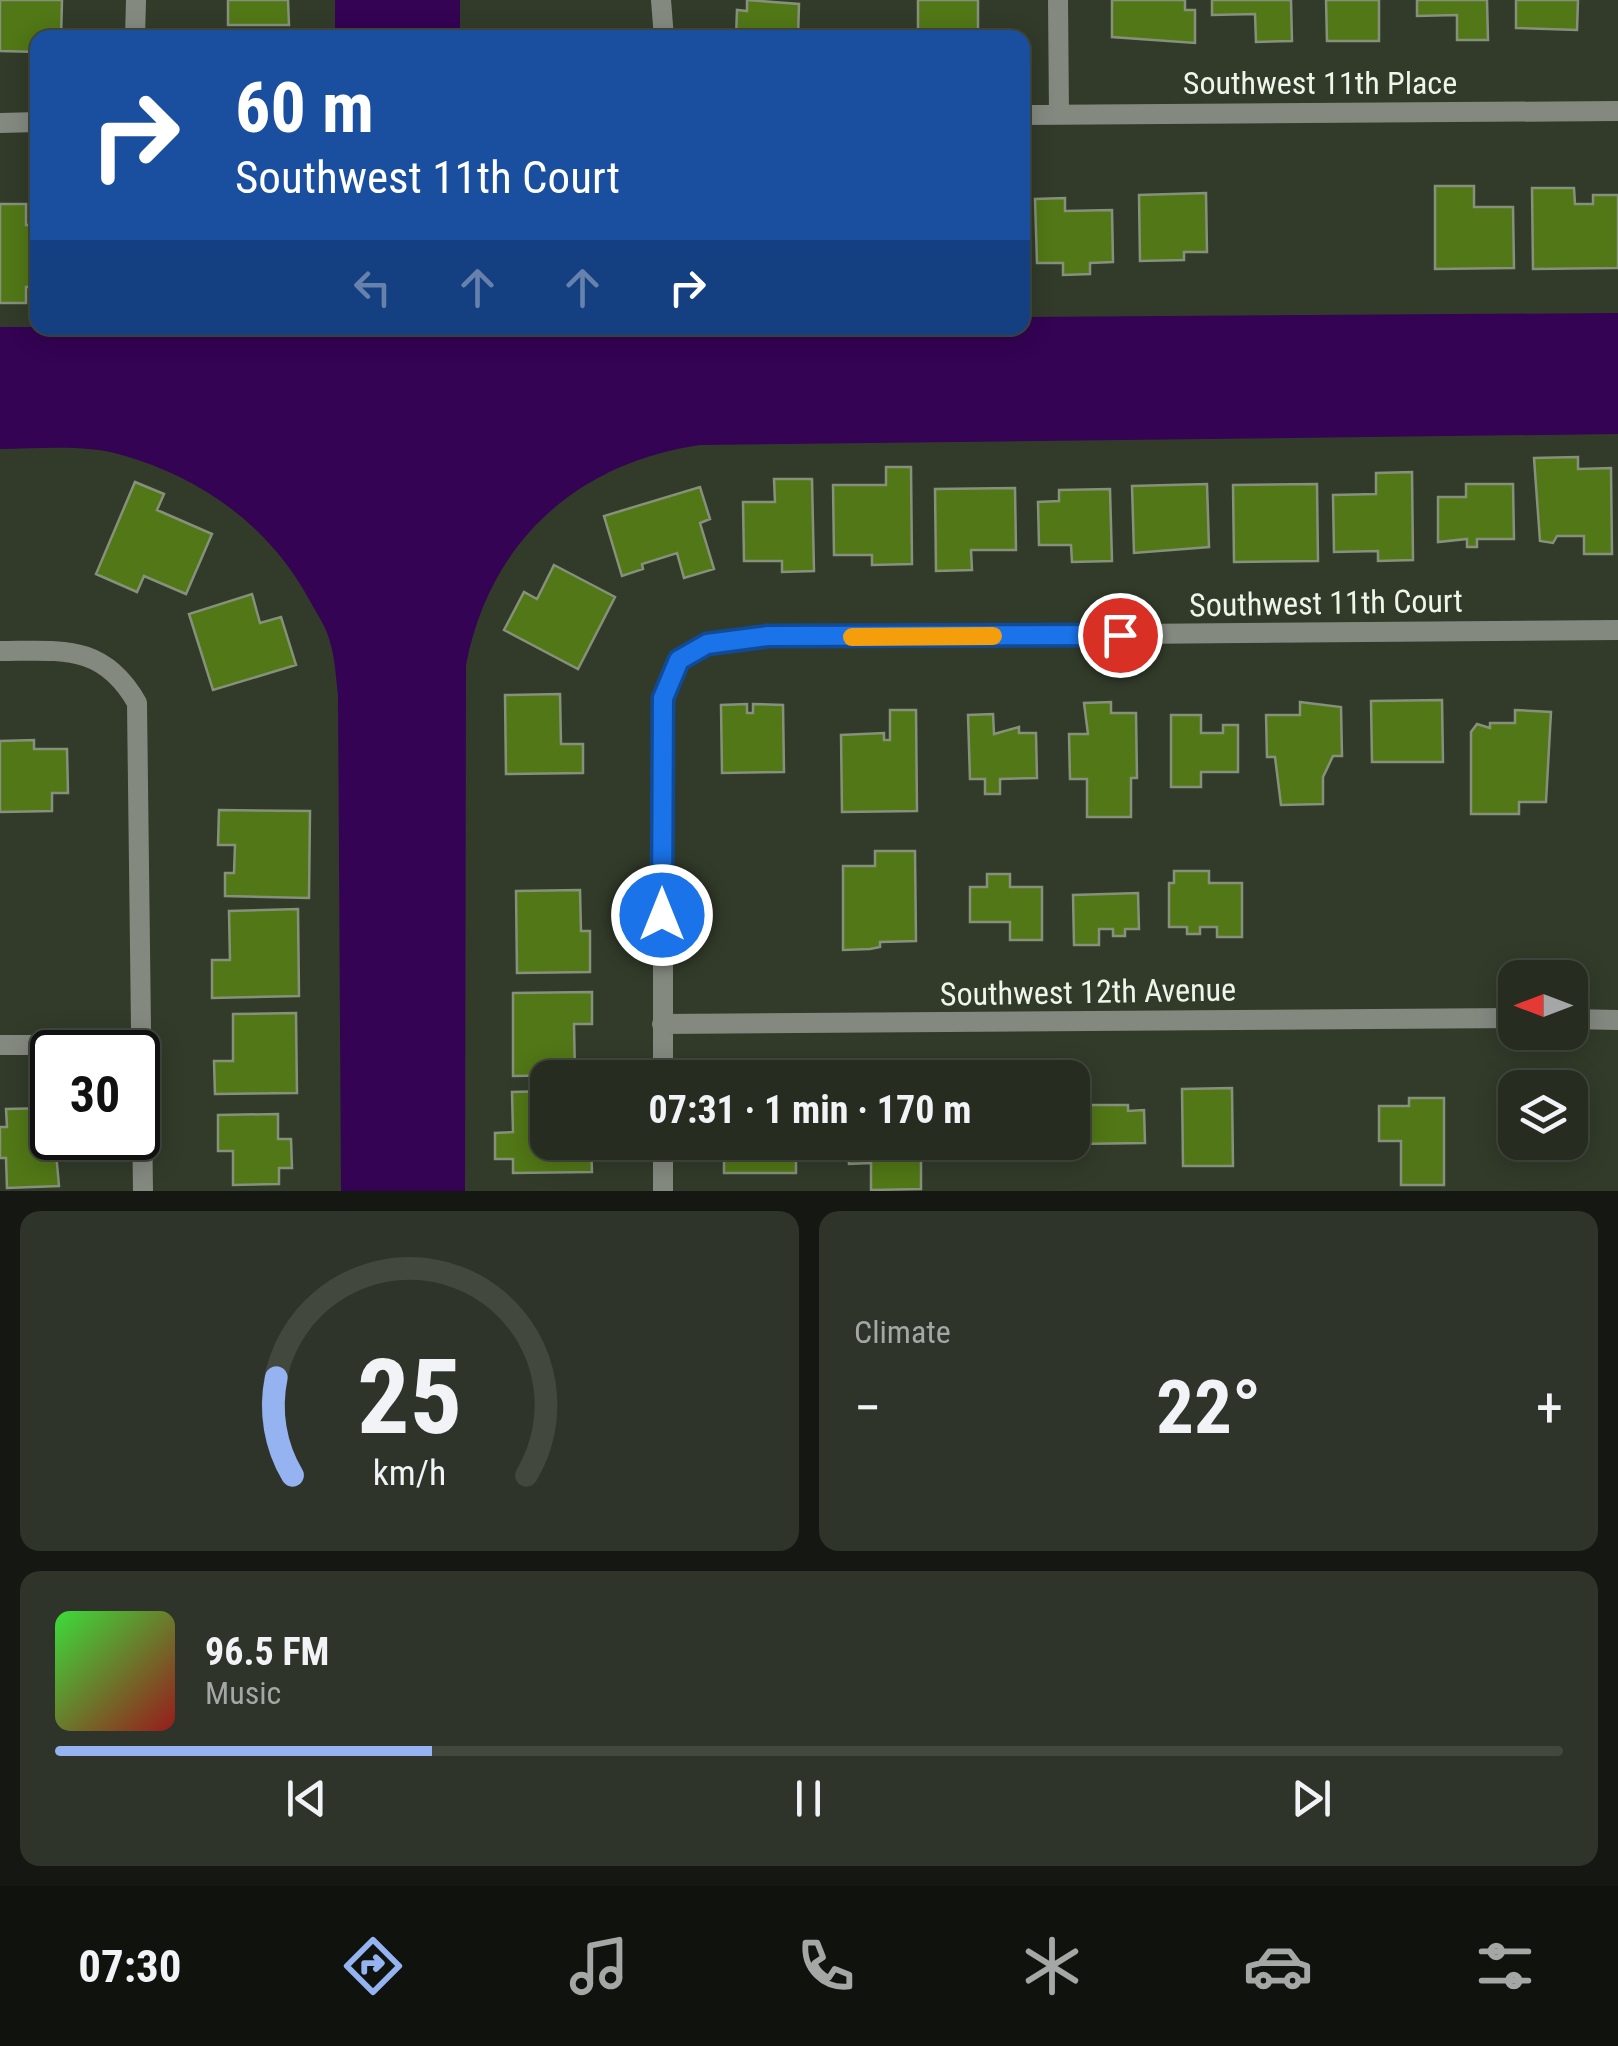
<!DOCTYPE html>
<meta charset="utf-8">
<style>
:root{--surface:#262c20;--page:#2e3429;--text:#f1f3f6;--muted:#a4a7a5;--line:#42483e;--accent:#95b2f1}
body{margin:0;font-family:"Roboto Condensed",sans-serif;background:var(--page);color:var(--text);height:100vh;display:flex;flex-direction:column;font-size:38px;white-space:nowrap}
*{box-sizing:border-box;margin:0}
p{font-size:32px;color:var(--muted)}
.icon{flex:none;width:55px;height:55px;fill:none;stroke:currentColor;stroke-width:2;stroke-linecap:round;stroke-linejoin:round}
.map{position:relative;height:1191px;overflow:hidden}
.sheet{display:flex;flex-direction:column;gap:20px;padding:20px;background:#151812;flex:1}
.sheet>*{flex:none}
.guide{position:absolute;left:30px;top:30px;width:1000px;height:305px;border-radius:20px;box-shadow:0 5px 25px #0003,0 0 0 2px var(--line);background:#1a4fa0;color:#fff;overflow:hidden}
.needle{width:65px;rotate:270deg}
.controls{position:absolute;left:1498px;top:960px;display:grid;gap:20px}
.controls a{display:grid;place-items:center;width:90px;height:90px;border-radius:20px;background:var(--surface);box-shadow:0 5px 25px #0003,0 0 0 2px var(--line);font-size:50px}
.speed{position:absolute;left:30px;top:1030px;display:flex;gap:20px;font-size:50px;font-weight:700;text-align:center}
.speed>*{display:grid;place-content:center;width:130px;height:130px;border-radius:50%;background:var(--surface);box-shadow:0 5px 25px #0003,0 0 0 2px var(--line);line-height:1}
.speed .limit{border:5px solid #111;border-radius:15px;background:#fff;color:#111}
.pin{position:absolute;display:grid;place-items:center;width:85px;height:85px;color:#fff;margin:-42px;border:5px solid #fff;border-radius:50%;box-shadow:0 2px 10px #0007}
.me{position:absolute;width:110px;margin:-55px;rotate:0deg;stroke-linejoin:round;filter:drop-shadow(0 0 8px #0008)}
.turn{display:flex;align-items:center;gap:35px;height:210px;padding:0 40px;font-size:45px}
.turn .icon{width:130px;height:130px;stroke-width:2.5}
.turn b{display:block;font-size:70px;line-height:85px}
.lanes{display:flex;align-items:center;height:95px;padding:0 40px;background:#0003;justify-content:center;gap:50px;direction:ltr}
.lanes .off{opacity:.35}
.big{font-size:75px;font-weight:700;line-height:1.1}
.sheet .card{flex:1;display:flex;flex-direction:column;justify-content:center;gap:15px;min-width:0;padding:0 35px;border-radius:20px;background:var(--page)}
.sheet .dial{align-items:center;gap:0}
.dial svg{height:260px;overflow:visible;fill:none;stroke:var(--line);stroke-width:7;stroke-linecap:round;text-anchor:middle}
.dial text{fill:var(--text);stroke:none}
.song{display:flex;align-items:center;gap:30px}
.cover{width:120px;height:120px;border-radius:15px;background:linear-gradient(135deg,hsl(120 70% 55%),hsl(0 70% 35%))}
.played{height:10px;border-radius:5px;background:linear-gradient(90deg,var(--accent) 25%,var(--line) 25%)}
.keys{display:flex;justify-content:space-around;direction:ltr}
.heat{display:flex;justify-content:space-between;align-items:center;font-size:55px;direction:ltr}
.sheet .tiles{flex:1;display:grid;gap:20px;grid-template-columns:1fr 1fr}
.card:last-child{grid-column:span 2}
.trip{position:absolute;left:530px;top:1060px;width:560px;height:100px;border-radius:20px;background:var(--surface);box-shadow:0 5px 25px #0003,0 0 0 2px var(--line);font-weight:700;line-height:100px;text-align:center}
.menu{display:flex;height:160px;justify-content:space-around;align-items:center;background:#0f120d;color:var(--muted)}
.menu .icon{width:70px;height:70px}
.menu .on{color:var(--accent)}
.menu b{font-size:45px;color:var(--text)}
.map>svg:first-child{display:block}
</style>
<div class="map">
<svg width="1618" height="1191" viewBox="0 0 1618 1191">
<rect width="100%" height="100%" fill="#323b2a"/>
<path fill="#340354" d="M335 0H460V37H335Z
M1618 313V434L700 445C577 463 490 541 466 665L465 1191H341L338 695C336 678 335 659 330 642 327 628 317 614 310 601 270 527 203 478 122 455 83 444 40 449 0 449V327L1022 328 1023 317Z"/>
<path fill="#517716" stroke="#86917c" stroke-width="2.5" d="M0 0H62L61 38H38V52L0 51Z
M228 0H288L289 25H228Z
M747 0 799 4 798 38H736L737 10 747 11Z
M918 0H978V35L918 36Z
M1112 0H1185V10H1195V43L1112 37Z
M1212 0H1291L1292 41 1256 42 1255 14 1212 15Z
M1326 0H1379V41H1327Z
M1417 0H1487L1488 40H1457V15L1417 16Z
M1516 0H1578L1577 30 1516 28Z
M1435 186H1474V207H1513L1514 268 1435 269Z
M1532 188H1574L1575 204H1593V195H1618V268L1533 269Z
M1206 193 1207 252H1184V260L1140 261 1139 195Z
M1065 198V211L1112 210 1113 262 1090 263V274L1063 275V263H1037L1035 199Z
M0 204H26V225H38V287H26V303H0Z
M1578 457V469L1611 468 1612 554H1584V536H1557L1553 543 1540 541 1534 458Z
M886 467H911L912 564 872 565V555H834L833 485H886Z
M1412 472 1413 560 1378 561V551L1334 552 1333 495 1376 494V473Z
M774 479H812L814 571 782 572V561H744L743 502H775Z
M135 482 164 494 157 510 212 534 186 594 144 576 137 592 96 574Z
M1207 484 1209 547 1134 553 1132 486Z
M1317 484 1318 561 1234 562 1233 485Z
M1466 484H1513L1514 539H1477V547H1467V539L1438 542V497H1466Z
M700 487 710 519 700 523 714 569 684 578 677 553 642 564 643 569 622 576 604 516Z
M1015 488 1016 550H971L972 570 936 571 935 489Z
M1110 489 1112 561 1072 562 1071 545H1039L1038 502 1059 501V490Z
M554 565 615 597 578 669 504 630 524 592 537 599Z
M252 594 260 623 281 617 296 665 213 690 189 614Z
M560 694 561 744H583V773L506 774 505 695Z
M1442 700 1443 762H1372L1371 701Z
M1111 702V713H1136L1137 778H1131V817H1087V779H1070L1069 734H1088L1084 703Z
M1300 702 1341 707 1342 756H1333L1323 777V804L1281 805 1275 757H1267L1266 715H1300Z
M747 704V713H753V704L783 705 784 772 722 773 721 705Z
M890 710H916L917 811 842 812 841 735 884 733V740H890Z
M1515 710 1551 712 1546 802H1519V814H1471V732L1477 724 1490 728V723H1515Z
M993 714 994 734 1019 727V733H1036L1037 778 1000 779V794H985V779H970L968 715Z
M1171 715H1201V733H1223V725H1238V772H1201V787H1171Z
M34 740V749H67L68 793H52V811L0 812V741Z
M219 810 310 811 309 898 225 896V873H234L235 845H218Z
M875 851H915L916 941 880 942V947L870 949 843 950V866H875Z
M1174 871H1209V883H1242V937H1217V927H1200V934H1187V927H1169V883H1174Z
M987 874H1010V887H1042V940H1010V922H970V887H987Z
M580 890 581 931H590V972L517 973 516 891Z
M1138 893 1139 929H1125V936H1113V929H1099V945H1074L1073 895Z
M298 909 299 996 212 998V960H230L229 911Z
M592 992V1024H574L575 1075 513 1076V993Z
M296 1013 297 1093 215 1094 214 1061H233V1014Z
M1232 1088 1233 1166H1183L1182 1089Z
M548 1091V1142H591L592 1172 513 1173V1159H495V1133L513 1132 512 1092Z
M1409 1098H1444V1185H1401V1141H1379V1106H1409Z
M1075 1105H1128V1111L1144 1110 1145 1143 1075 1144Z
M52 1108 59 1186 7 1188 6 1158H0V1127H7L6 1109Z
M278 1114V1139H291L292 1168H279V1184L233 1185V1151H218V1115Z
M724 1142H796V1173H724Z
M848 1142H921V1189L871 1190V1163L849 1164Z"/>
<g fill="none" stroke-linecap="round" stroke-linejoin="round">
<path stroke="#848980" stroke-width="20" d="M661 0 664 38
M1058 0 1059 114
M135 38 136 0
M1022 115 1618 111
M0 123 38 122
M0 651C61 651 103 643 137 703L143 1191
M1570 1019 1618 1020
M662 1024 1515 1018
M0 1045H143
M663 1078V697L679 659 707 643 768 637 1618 630
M663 1142V1191"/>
</g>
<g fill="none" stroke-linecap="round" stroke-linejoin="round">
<g stroke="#114b97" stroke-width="25">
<path id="route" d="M662 915 663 698 679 660 707 644 768 636 1120 635"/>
</g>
<use href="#route" stroke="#1a73e8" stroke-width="18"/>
<path stroke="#f59e0b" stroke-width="18" d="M852 637 993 636"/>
</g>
<g text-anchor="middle" stroke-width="10" stroke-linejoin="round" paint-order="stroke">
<g font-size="32" fill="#eff5ea" stroke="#323b2a">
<text x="1320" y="94">Southwest 11th Place</text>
<text transform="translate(1326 603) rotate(-1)" y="11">Southwest 11th Court</text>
<text transform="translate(1088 992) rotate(-1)" y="11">Southwest 12th Avenue</text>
</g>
</g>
</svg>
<div class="controls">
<a><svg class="needle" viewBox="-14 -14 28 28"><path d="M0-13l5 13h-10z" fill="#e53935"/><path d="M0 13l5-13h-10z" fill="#a4a7a5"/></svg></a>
<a><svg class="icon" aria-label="layers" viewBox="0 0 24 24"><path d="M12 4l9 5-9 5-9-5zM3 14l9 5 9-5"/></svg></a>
</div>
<div class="speed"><div class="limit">30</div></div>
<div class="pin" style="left:1120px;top:635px;background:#d93025"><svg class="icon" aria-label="arrive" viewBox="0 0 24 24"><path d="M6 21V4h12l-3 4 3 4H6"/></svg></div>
<svg class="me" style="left:662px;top:915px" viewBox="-20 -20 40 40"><circle r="17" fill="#1a73e8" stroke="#fff" stroke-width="3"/><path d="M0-11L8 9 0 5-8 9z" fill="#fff"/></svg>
<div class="trip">07:31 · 1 min · 170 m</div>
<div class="guide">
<div class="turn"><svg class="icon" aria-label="right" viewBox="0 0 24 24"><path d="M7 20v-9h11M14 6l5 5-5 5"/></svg><div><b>60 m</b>Southwest 11th Court</div></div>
<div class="lanes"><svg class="icon off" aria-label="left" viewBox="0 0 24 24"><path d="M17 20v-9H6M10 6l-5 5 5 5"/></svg><svg class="icon off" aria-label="ahead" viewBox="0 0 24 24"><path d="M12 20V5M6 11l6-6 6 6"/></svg><svg class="icon off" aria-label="ahead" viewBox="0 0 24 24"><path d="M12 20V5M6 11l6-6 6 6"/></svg><svg class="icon" aria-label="right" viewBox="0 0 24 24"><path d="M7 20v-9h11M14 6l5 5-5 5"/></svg></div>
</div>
</div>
<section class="sheet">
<div class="tiles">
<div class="card dial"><svg viewBox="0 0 100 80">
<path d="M14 69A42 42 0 1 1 86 69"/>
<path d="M14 69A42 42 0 0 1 9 39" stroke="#95b2f1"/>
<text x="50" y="56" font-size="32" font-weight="700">25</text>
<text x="50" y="72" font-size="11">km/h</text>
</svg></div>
<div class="card"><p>Climate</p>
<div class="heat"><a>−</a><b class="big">22°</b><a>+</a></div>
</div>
<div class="card">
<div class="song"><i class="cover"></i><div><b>96.5 FM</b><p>Music</p></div></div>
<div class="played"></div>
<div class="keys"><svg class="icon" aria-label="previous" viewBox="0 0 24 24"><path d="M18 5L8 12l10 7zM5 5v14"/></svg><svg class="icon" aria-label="pause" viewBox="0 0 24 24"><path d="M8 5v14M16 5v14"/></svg><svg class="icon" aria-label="next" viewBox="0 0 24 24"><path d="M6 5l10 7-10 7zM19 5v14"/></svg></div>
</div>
</div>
</section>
<nav class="menu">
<b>07:30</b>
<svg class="icon on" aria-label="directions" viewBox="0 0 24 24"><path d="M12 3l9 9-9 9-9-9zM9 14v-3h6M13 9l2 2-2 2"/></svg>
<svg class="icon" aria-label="music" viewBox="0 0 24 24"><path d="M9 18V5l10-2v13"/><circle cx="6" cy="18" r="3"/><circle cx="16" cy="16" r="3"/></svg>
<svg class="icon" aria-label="phone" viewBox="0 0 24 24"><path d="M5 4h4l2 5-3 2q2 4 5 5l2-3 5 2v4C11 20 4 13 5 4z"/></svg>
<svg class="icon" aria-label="climate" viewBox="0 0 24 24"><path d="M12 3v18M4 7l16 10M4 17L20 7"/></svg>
<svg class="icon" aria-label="car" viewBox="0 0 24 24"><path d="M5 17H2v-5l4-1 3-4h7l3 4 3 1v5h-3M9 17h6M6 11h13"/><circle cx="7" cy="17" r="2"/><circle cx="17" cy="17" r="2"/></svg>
<svg class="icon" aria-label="filters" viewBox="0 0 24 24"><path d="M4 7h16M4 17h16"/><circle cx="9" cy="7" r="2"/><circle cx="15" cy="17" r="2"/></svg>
</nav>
